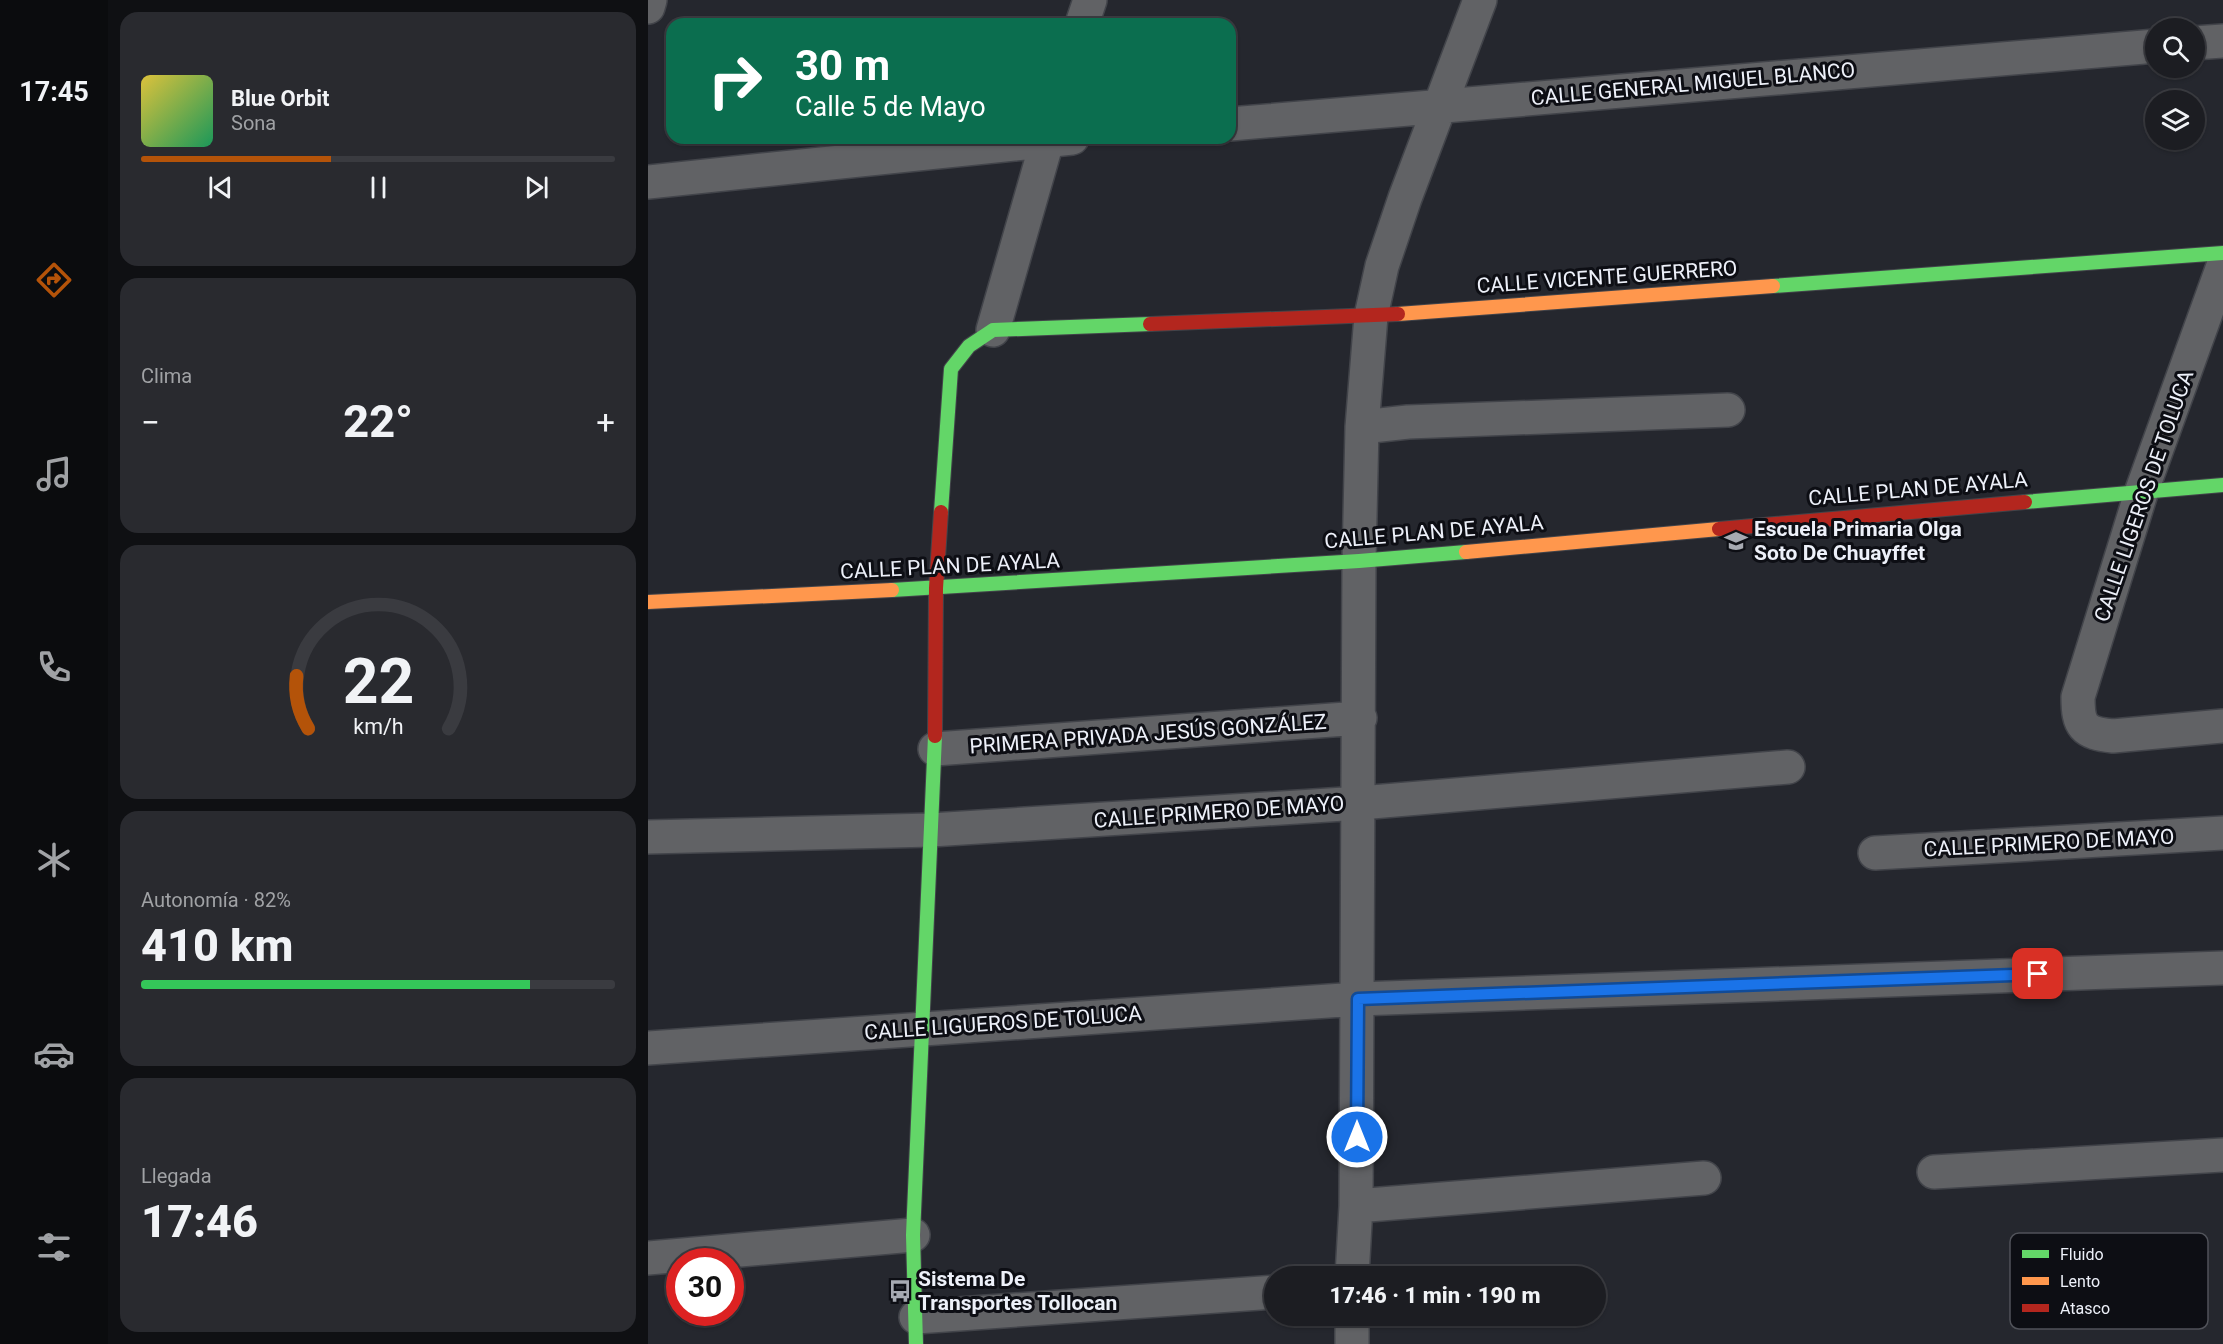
<!DOCTYPE html>
<html lang="es">
<meta charset="utf-8">
<style>
:root{--surface:#1c1d22;--page:#292a2f;--text:#f1f3f6;--muted:#a0a2a5;--line:#3a3b40;--accent:#b45309}
body{margin:0;font-family:Roboto,sans-serif;background:var(--page);color:var(--text);height:100vh;display:flex;flex-direction:column;font-size:22px;white-space:nowrap}
*{box-sizing:border-box;margin:0}
p{font-size:20px;color:var(--muted)}
.icon{flex:none;width:33px;height:33px;fill:none;stroke:currentColor;stroke-width:2;stroke-linecap:round;stroke-linejoin:round}
.map{position:relative;flex:1;overflow:hidden}
.drawer{display:flex;flex-direction:column;gap:12px;padding:12px;background:#0f1013;width:540px}
.drawer>*{flex:none}
.hud{position:absolute;left:18px;top:18px;width:570px;height:126px;border-radius:18px;box-shadow:0 2px 4px #0004,0 0 0 2px var(--line);background:#0b6e4f;color:#fff;overflow:hidden}
.tools{position:absolute;left:1497px;top:18px;display:grid;gap:12px}
.tools a{display:grid;place-items:center;width:60px;height:60px;border-radius:50%;background:var(--surface);box-shadow:0 2px 4px #0004,0 0 0 2px var(--line);font-size:30px}
.speed{position:absolute;left:18px;top:1248px;display:flex;gap:12px;font-size:30px;font-weight:700;text-align:center}
.speed>*{display:grid;place-content:center;width:78px;height:78px;border-radius:50%;background:var(--surface);box-shadow:0 2px 4px #0004,0 0 0 2px var(--line);line-height:1}
.speed .limit{border:9px solid #d22;background:#fff;color:#111}
.pin{position:absolute;display:grid;place-items:center;width:51px;height:51px;color:#fff;margin:-26px;border-radius:12px;box-shadow:0 3px 9px #0006}
.me{position:absolute;width:66px;margin:-33px;rotate:0deg;stroke-linejoin:round;filter:drop-shadow(0 0 4px #0008)}
.turn{display:flex;align-items:center;gap:21px;height:126px;padding:0 30px;font-size:27px}
.turn .icon{width:78px;height:78px;stroke-width:2.5}
.turn b{display:block;font-size:42px;line-height:51px}
.big{font-size:45px;font-weight:800;line-height:1.1}
.drawer .widget{flex:1;display:flex;flex-direction:column;justify-content:center;gap:9px;min-width:0;padding:0 21px;border-radius:18px;background:var(--page)}
.drawer .dial{align-items:center;gap:0}
.dial svg{height:156px;overflow:visible;fill:none;stroke:var(--line);stroke-width:7;stroke-linecap:round;text-anchor:middle}
.dial text{fill:var(--text);stroke:none}
.song{display:flex;align-items:center;gap:18px}
.cover{width:72px;height:72px;border-radius:9px;background:linear-gradient(135deg,hsl(50 70% 55%),hsl(150 70% 35%))}
.played{height:6px;border-radius:3px;background:linear-gradient(90deg,var(--accent) 40%,var(--line) 40%)}
.keys{display:flex;justify-content:space-around;direction:ltr}
.heat{display:flex;justify-content:space-between;align-items:center;font-size:33px;direction:ltr}
.charge{height:9px;border-radius:4px;background:linear-gradient(90deg,#34c759 82%,var(--line) 0)}
.trip{position:absolute;left:616px;top:1266px;width:342px;height:60px;border-radius:30px;background:var(--surface);box-shadow:0 2px 4px #0004,0 0 0 2px var(--line);font-weight:800;line-height:60px;text-align:center}
main{display:flex;flex:1;min-height:0}
.tab-bar{display:flex;flex-direction:column;width:108px;justify-content:space-around;align-items:center;background:#0b0c0e;color:var(--muted)}
.tab-bar .icon{width:42px;height:42px}
.tab-bar .selected{color:var(--accent)}
.tab-bar b{font-size:27px;color:var(--text)}
.map>svg:first-child{display:block}
</style>
<main>
<nav class="tab-bar">
<b>17:45</b>
<svg class="icon selected" aria-label="directions" viewBox="0 0 24 24"><path d="M12 3l9 9-9 9-9-9zM9 14v-3h6M13 9l2 2-2 2"/></svg>
<svg class="icon" aria-label="music" viewBox="0 0 24 24"><path d="M9 18V5l10-2v13"/><circle cx="6" cy="18" r="3"/><circle cx="16" cy="16" r="3"/></svg>
<svg class="icon" aria-label="phone" viewBox="0 0 24 24"><path d="M5 4h4l2 5-3 2q2 4 5 5l2-3 5 2v4C11 20 4 13 5 4z"/></svg>
<svg class="icon" aria-label="climate" viewBox="0 0 24 24"><path d="M12 3v18M4 7l16 10M4 17L20 7"/></svg>
<svg class="icon" aria-label="car" viewBox="0 0 24 24"><path d="M5 17H2v-5l4-1 3-4h7l3 4 3 1v5h-3M9 17h6M6 11h13"/><circle cx="7" cy="17" r="2"/><circle cx="17" cy="17" r="2"/></svg>
<svg class="icon" aria-label="filters" viewBox="0 0 24 24"><path d="M4 7h16M4 17h16"/><circle cx="9" cy="7" r="2"/><circle cx="15" cy="17" r="2"/></svg>
</nav>
<section class="drawer">
<div class="widget">
<div class="song"><i class="cover"></i><div><b>Blue Orbit</b><p>Sona</p></div></div>
<div class="played"></div>
<div class="keys"><svg class="icon" aria-label="previous" viewBox="0 0 24 24"><path d="M18 5L8 12l10 7zM5 5v14"/></svg><svg class="icon" aria-label="pause" viewBox="0 0 24 24"><path d="M8 5v14M16 5v14"/></svg><svg class="icon" aria-label="next" viewBox="0 0 24 24"><path d="M6 5l10 7-10 7zM19 5v14"/></svg></div>
</div>
<div class="widget"><p>Clima</p>
<div class="heat"><a>−</a><b class="big">22°</b><a>+</a></div>
</div>
<div class="widget dial"><svg viewBox="0 0 100 80">
<path d="M14 69A42 42 0 1 1 86 69"/>
<path d="M14 69A42 42 0 0 1 8 42" stroke="#b45309"/>
<text x="50" y="56" font-size="32" font-weight="700">22</text>
<text x="50" y="72" font-size="11">km/h</text>
</svg></div>
<div class="widget"><p>Autonomía · 82%</p><b class="big">410 km</b><div class="charge"></div></div>
<div class="widget"><p>Llegada</p><b class="big">17:46</b></div>
</section>
<div class="map">
<svg width="1575" height="1344" viewBox="0 0 1575 1344">
<rect width="100%" height="100%" fill="#25272e"/>
<g fill="none" stroke-linecap="round" stroke-linejoin="round">
<g stroke="#42444a" stroke-width="36">
<path id="street" d="M0 7 2 0
M434 24 442 0
M1546 43 1575 41
M582 124 1508 46
M0 182 424 138
M1575 266 1494 490 1430 697C1430 726 1435 733 1465 736L1575 726
M345 330 400 138
M714 427 760 422 1080 410
M287 749 712 718
M0 837 283 830 712 803 1140 767
M1227 853 1575 833
M0 1048 710 999 1575 968
M1286 1172 1575 1155
M708 1206 1056 1178
M0 1258 265 1235
M704 1276 708 1206 711 561 714 427 723 316 734 266 757 198 832 0
M704 1316V1344
M268 1317 627 1292"/>
</g>
<g stroke="#42444a" stroke-width="16">
<path id="fast" d="M1125 286 1575 253
M1377 502 1575 485
M293 512 303 369 321 346 345 330 502 324
M244 590 711 561 818 552
M268 1344 265 1235 287 736"/>
</g>
<g stroke="#42444a" stroke-width="16">
<path id="slow" d="M750 314 1125 286
M818 552 1071 529
M0 602 244 590"/>
</g>
<g stroke="#42444a" stroke-width="16">
<path id="jam" d="M502 324 750 314
M1071 529 1377 502
M287 736 288 588 293 512"/>
</g>
<use href="#street" stroke="#616265" stroke-width="33"/>
<use href="#fast" stroke="#63d668" stroke-width="14"/>
<use href="#slow" stroke="#ff974d" stroke-width="14"/>
<use href="#jam" stroke="#b3261e" stroke-width="14"/>
</g>
<g fill="none" stroke-linecap="round" stroke-linejoin="round">
<g stroke="#114b97" stroke-width="15">
<path id="route" d="M709 1137 710 999 1390 974"/>
</g>
<use href="#route" stroke="#1a73e8" stroke-width="10"/>
</g>
<defs>
<g id="school-bare" transform="scale(1.8)"><path d="M0-5L7-2L0 1L-7-2ZM-4 1L0 2.5L4 1V4Q0 6-4 4Z" fill="#a7aab2" stroke="#0d0e14" stroke-width="2.5" paint-order="stroke"/></g>
<g id="bus-bare" transform="scale(1.8)"><path d="M-5-6H5V4H4V6H2V4H-2V6H-4V4H-5ZM-3.5-4V0h7V-4ZM-3.5 1.2v1.5H-2V1.2ZM2 1.2v1.5H3.5V1.2Z" fill="#a7aab2" stroke="#0d0e14" stroke-width="2.5" paint-order="stroke"/></g>
</defs>
<g fill-rule="evenodd">
<use href="#school-bare" x="1088" y="541"/>
<use href="#bus-bare" x="252" y="1291"/>
</g>
<g text-anchor="middle" stroke-width="6" stroke-linejoin="round" paint-order="stroke">
<g font-size="21" fill="#edf0f9" stroke="#0d0e14">
<text transform="translate(1045 84) rotate(-5)" y="7">CALLE GENERAL MIGUEL BLANCO</text>
<text transform="translate(959 277) rotate(-4)" y="7">CALLE VICENTE GUERRERO</text>
<text transform="translate(1270 489) rotate(-5)" y="7">CALLE PLAN DE AYALA</text>
<text transform="translate(1496 496) rotate(-71)" y="7">CALLE LIGEROS DE TOLUCA</text>
<text transform="translate(786 532) rotate(-5)" y="7">CALLE PLAN DE AYALA</text>
<text transform="translate(302 566) rotate(-3)" y="7">CALLE PLAN DE AYALA</text>
<text transform="translate(500 734) rotate(-4)" y="7">PRIMERA PRIVADA JESÚS GONZÁLEZ</text>
<text transform="translate(571 812) rotate(-4)" y="7">CALLE PRIMERO DE MAYO</text>
<text transform="translate(1401 843) rotate(-3)" y="7">CALLE PRIMERO DE MAYO</text>
<text transform="translate(355 1023) rotate(-4)" y="7">CALLE LIGUEROS DE TOLUCA</text>
</g>
<g font-size="21" font-weight="bold" fill="#edf0f9" stroke="#0d0e14" text-anchor="start">
<text x="1106" y="536">Escuela Primaria Olga<tspan x="1106" dy="24">Soto De Chuayffet</tspan></text>
<text x="270" y="1286">Sistema De<tspan x="270" dy="24">Transportes Tollocan</tspan></text>
</g>
</g>
<rect x="1362" y="1233" width="198" height="96" rx="9" fill="#0d0e14" stroke="#505259" stroke-width="1.5"/>
<rect x="1374" y="1250" width="27" height="8" fill="#63d668"/>
<rect x="1374" y="1277" width="27" height="8" fill="#ff974d"/>
<rect x="1374" y="1304" width="27" height="8" fill="#b3261e"/>
<g font-size="16" fill="#edf0f9">
<text x="1412" y="1260">Fluido</text>
<text x="1412" y="1287">Lento</text>
<text x="1412" y="1314">Atasco</text>
</g>
</svg>
<div class="tools">
<a><svg class="icon" aria-label="search" viewBox="0 0 24 24"><circle cx="10" cy="10" r="6"/><path d="M15 15l6 6"/></svg></a>
<a><svg class="icon" aria-label="layers" viewBox="0 0 24 24"><path d="M12 4l9 5-9 5-9-5zM3 14l9 5 9-5"/></svg></a>
</div>
<div class="speed"><div class="limit">30</div></div>
<div class="pin" style="left:1390px;top:974px;background:#d93025"><svg class="icon" aria-label="arrive" viewBox="0 0 24 24"><path d="M6 21V4h12l-3 4 3 4H6"/></svg></div>
<svg class="me" style="left:709px;top:1137px" viewBox="-20 -20 40 40"><circle r="17" fill="#1a73e8" stroke="#fff" stroke-width="3"/><path d="M0-11L8 9 0 5-8 9z" fill="#fff"/></svg>
<div class="trip">17:46 · 1 min · 190 m</div>
<div class="hud">
<div class="turn"><svg class="icon" aria-label="right" viewBox="0 0 24 24"><path d="M7 20v-9h11M14 6l5 5-5 5"/></svg><div><b>30 m</b>Calle 5 de Mayo</div></div>
</div>
</div>
</main>
